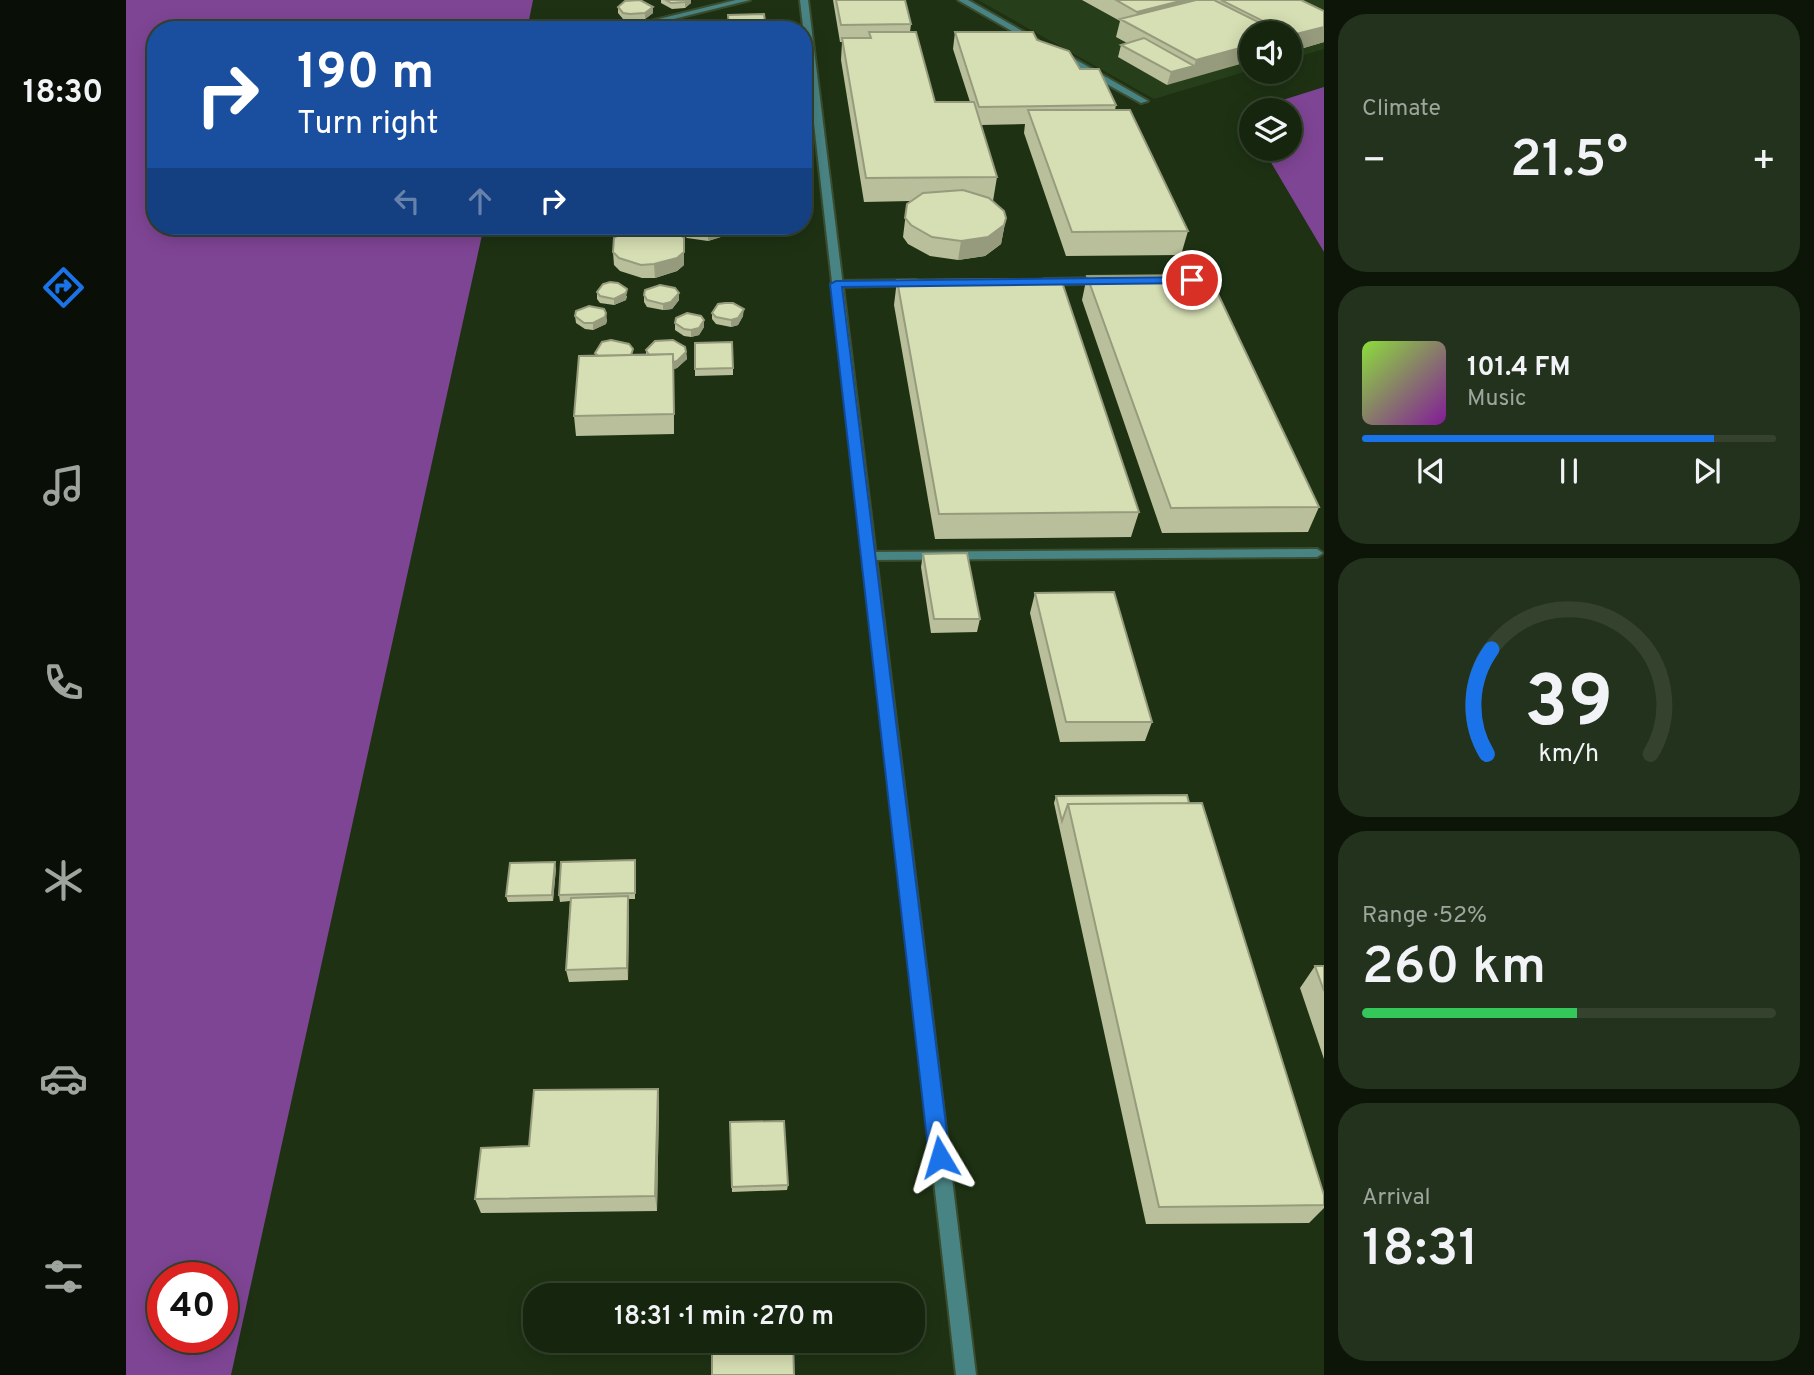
<!DOCTYPE html>
<meta charset="utf-8">
<style>
:root{--surface:#16260e;--page:#23321c;--text:#f1f3f6;--muted:#9ea59e;--line:#35432e;--accent:#1a73e8}
body{margin:0;font-family:Overpass,sans-serif;background:var(--page);color:var(--text);height:100vh;display:flex;flex-direction:column;font-size:26px;white-space:nowrap}
*{box-sizing:border-box;margin:0}
p{font-size:23px;color:var(--muted)}
.icon{flex:none;width:38px;height:38px;fill:none;stroke:currentColor;stroke-width:2;stroke-linecap:round;stroke-linejoin:round}
.map{position:relative;flex:1;overflow:hidden}
.sheet{display:flex;flex-direction:column;gap:14px;padding:14px;background:#0c1508;width:490px}
.sheet>*{flex:none}
.banner{position:absolute;left:21px;top:21px;width:665px;height:214px;border-radius:28px;box-shadow:0 4px 18px #0003,0 0 0 2px var(--line);background:#1a4fa0;color:#fff;overflow:hidden}
.fabs{position:absolute;left:1113px;top:21px;display:grid;gap:14px}
.fabs a{display:grid;place-items:center;width:63px;height:63px;border-radius:50%;background:var(--surface);box-shadow:0 4px 18px #0003,0 0 0 2px var(--line);font-size:35px}
.speed{position:absolute;left:21px;top:1262px;display:flex;gap:14px;font-size:35px;font-weight:700;text-align:center}
.speed>*{display:grid;place-content:center;width:91px;height:91px;border-radius:50%;background:var(--surface);box-shadow:0 4px 18px #0003,0 0 0 2px var(--line);line-height:1}
.speed .limit{border:10px solid #d22;background:#fff;color:#111}
.pin{position:absolute;display:grid;place-items:center;width:60px;height:60px;color:#fff;margin:-30px;border:4px solid #fff;border-radius:50%;box-shadow:0 2px 7px #0007}
.me{position:absolute;width:77px;margin:-38px;rotate:353deg;stroke-linejoin:round;filter:drop-shadow(0 0 5px #0008)}
.turn{display:flex;align-items:center;gap:24px;height:147px;padding:0 35px;font-size:32px}
.turn .icon{width:91px;height:91px;stroke-width:2.5}
.turn b{display:block;font-size:49px;line-height:60px}
.lanes{display:flex;align-items:center;height:66px;padding:0 35px;background:#0003;justify-content:center;gap:35px;direction:ltr}
.lanes .off{opacity:.35}
.big{font-size:52px;font-weight:600;line-height:1.1}
.sheet .tile{flex:1;display:flex;flex-direction:column;justify-content:center;gap:10px;min-width:0;padding:0 24px;border-radius:28px;background:var(--page)}
.sheet .dial{align-items:center;gap:0}
.dial svg{height:182px;overflow:visible;fill:none;stroke:var(--line);stroke-width:7;stroke-linecap:round;text-anchor:middle}
.dial text{fill:var(--text);stroke:none}
.song{display:flex;align-items:center;gap:21px}
.cover{width:84px;height:84px;border-radius:10px;background:linear-gradient(135deg,hsl(90 70% 55%),hsl(290 70% 35%))}
.played{height:7px;border-radius:4px;background:linear-gradient(90deg,var(--accent) 85%,var(--line) 85%)}
.keys{display:flex;justify-content:space-around;direction:ltr}
.heat{display:flex;justify-content:space-between;align-items:center;font-size:38px;direction:ltr}
.charge{height:10px;border-radius:5px;background:linear-gradient(90deg,#34c759 52%,var(--line) 0)}
.trip{position:absolute;left:397px;top:1283px;width:402px;height:70px;border-radius:28px;background:var(--surface);box-shadow:0 4px 18px #0003,0 0 0 2px var(--line);font-weight:600;line-height:70px;text-align:center}
main{display:flex;flex:1;min-height:0}
.tab-bar{display:flex;flex-direction:column;width:126px;justify-content:space-around;align-items:center;background:#090f06;color:var(--muted)}
.tab-bar .icon{width:49px;height:49px}
.tab-bar .active{color:var(--accent)}
.tab-bar b{font-size:32px;color:var(--text)}
.map>svg:first-child{display:block}
</style>
<main>
<nav class="tab-bar">
<b>18:30</b>
<svg class="icon active" aria-label="directions" viewBox="0 0 24 24"><path d="M12 3l9 9-9 9-9-9zM9 14v-3h6M13 9l2 2-2 2"/></svg>
<svg class="icon" aria-label="music" viewBox="0 0 24 24"><path d="M9 18V5l10-2v13"/><circle cx="6" cy="18" r="3"/><circle cx="16" cy="16" r="3"/></svg>
<svg class="icon" aria-label="phone" viewBox="0 0 24 24"><path d="M5 4h4l2 5-3 2q2 4 5 5l2-3 5 2v4C11 20 4 13 5 4z"/></svg>
<svg class="icon" aria-label="climate" viewBox="0 0 24 24"><path d="M12 3v18M4 7l16 10M4 17L20 7"/></svg>
<svg class="icon" aria-label="car" viewBox="0 0 24 24"><path d="M5 17H2v-5l4-1 3-4h7l3 4 3 1v5h-3M9 17h6M6 11h13"/><circle cx="7" cy="17" r="2"/><circle cx="17" cy="17" r="2"/></svg>
<svg class="icon" aria-label="filters" viewBox="0 0 24 24"><path d="M4 7h16M4 17h16"/><circle cx="9" cy="7" r="2"/><circle cx="15" cy="17" r="2"/></svg>
</nav>
<div class="map">
<svg width="1198" height="1375" viewBox="0 0 1198 1375">
<rect width="100%" height="100%" fill="#1e3213"/>
<path fill="#263e19" d="M852 0H1198V49L1164 59V33H1125V70L1028 99Z"/>
<path fill="#7f4595" fill-rule="evenodd" d="M0 0H407L401 30H30V226H358L105 1375H0ZM37 1278H96V1337H37Z
M1198 87V252L1137 149H1164V110H1125V130L1115 113Z"/>
<g fill="none" stroke-linecap="round" stroke-linejoin="round">
<g stroke="#3a4d2f" stroke-width="4">
<path id="service" d="M978 278 982 279V283L918 285 913 282 918 279Z
M789 280 793 281V285L710 287 705 284 710 281Z
M1191 549 1197 553 1191 557 742 560 736 556 742 552Z"/>
</g>
<g stroke="#3a4d2f" stroke-width="4">
<path id="minor" d="M610 0H624L503 30H488Z
M832 0H842L912 40 905 42Z
M932 53H938L1022 101 1015 103 932 57Z"/>
</g>
<g stroke="#3a4d2f" stroke-width="4">
<path id="tertiary" d="M674 0H682L850 1375H830Z"/>
</g>
<use href="#service" fill="#498484" fill-rule="evenodd"/>
<use href="#minor" fill="#498484" fill-rule="evenodd"/>
<use href="#tertiary" fill="#498484" fill-rule="evenodd"/>
</g>
<path fill="#b8bf9a" d="M535 0H565V3L559 8 546 9 535 3Z
M707 0H779L785 24 784 32 809 102H844L827 49 829 32 911 40 954 69 990 105 989 110 1062 231 1055 255 940 256 898 133 899 124 855 125 871 177 867 201 880 218 875 244 859 256 832 260 804 256 782 244 777 237 781 204 785 201 738 202 715 60 716 42H714Z
M956 0H1175L1198 42 1164 52V33H1125L1041 85 992 57 995 45 1001 43 990 37 994 21Z
M492 7 527 13 519 19 504 20 497 19 492 13Z
M549 226H606V229L601 235 582 241 561 238 549 229Z
M487 252 558 265 551 271 529 278H516L494 271 488 265Z
M961 276 1193 507 1182 532 1036 533 956 300Z
M771 280 1013 512 1005 537 809 539 768 305Z
M471 292 501 296 500 300 488 305 474 303 471 299Z
M518 295 553 300 546 309 537 310 521 307 518 302Z
M586 313 617 316 612 325 605 327 590 324 586 319Z
M449 316 481 320 480 324 467 330 459 329 450 323Z
M578 320V327L573 335 565 337 558 336 549 330V323Z
M569 343 607 368V375L569 376Z
M520 350 560 352 561 359 551 368 548 369V434L450 436 448 416 469 356V353L520 355Z
M797 554 854 619 851 632 805 633 795 567Z
M909 593 1026 722 1019 741 934 742 904 613Z
M1061 795 1198 1195V1208L1183 1223 1020 1224 928 803 930 796Z
M509 860V899H502L503 909 502 980 443 982 440 970 444 901 434 902 433 895Z
M430 868 427 901 382 902 380 896Z
M1189 966H1198V1059L1174 988Z
M532 1089 533 1104 531 1211 355 1213 349 1199 403 1146Z
M604 1122 662 1185 661 1190 606 1192Z"/>
<path fill="#969b7d" d="M562 0H565V3L559 8V2Z
M1058 0H1077L1008 27 1011 12Z
M527 7V13L519 19V13Z
M548 24V30H523Z
M1198 27V42L1164 52V42L1166 35Z
M1125 45V61L1041 85 1045 72 1068 66 1070 60Z
M880 218 875 244 859 256 832 260 835 241Z
M588 226H606V229L601 235 582 241V228Z
M558 238V265L551 271 529 278 528 264Z
M501 289 500 300 488 305V299Z
M553 293V300L546 309 537 310V304Z
M618 309 617 316 612 325 605 327V320Z
M480 313 481 320 480 324 467 330V323Z
M578 320V327L573 335 565 337V330Z
M560 352 561 359 551 368 548 369V434L547 362Z
M429 862 430 868 427 901 426 895Z
M502 896 503 909 502 980 501 968Z
M532 1089 533 1104 531 1211 529 1196Z"/>
<path fill="#d6deb3" stroke="#969b7d" stroke-width="2" d="M514 0 527 7 519 13 504 14 497 13 492 7 499 1Z
M540 0H562L559 2 545 3Z
M710 0H779L785 24 715 25Z
M990 0H1058L1011 12Z
M1070 0H1088L1154 33H1125V45L1070 60 994 19Z
M1095 0H1175L1198 11V27L1166 35 1164 33H1161Z
M638 14 640 29H603L602 15Z
M543 20 548 24 523 30H515L512 27Z
M578 21 588 28 580 30 538 29Z
M743 32H790L809 102H848L871 177 740 178 716 38H745Z
M829 32H907L911 40 943 51 954 69H973L990 105 853 107Z
M1018 38 1068 66 1045 72 995 45Z
M902 110H1004L1062 231 946 232Z
M837 190 863 198 878 211 880 218 878 225 862 237 835 241 806 237 785 225 779 218 781 204 797 193Z
M530 226 551 232 558 238V252L551 258 528 264 515 265 493 258 487 252 488 238 505 228Z
M565 226H588L582 228Z
M1083 275 1193 507 1045 508 961 276Z
M935 279 1013 512 813 514 771 280Z
M484 282 492 283 501 289 500 293 488 299 474 296 471 292 477 284Z
M534 285 549 288 553 293 545 302 537 304 521 300 518 295 519 290Z
M599 303H607L618 309 612 318 605 320 590 317 586 313 592 304Z
M463 306 478 309 480 313 479 317 467 323H458L449 316 450 311Z
M561 313 575 316 578 320 573 328 565 330 558 329 549 323 550 318Z
M485 340 503 344 507 349 505 355 472 356 469 353 476 342Z
M547 340 559 347 560 352 551 361 547 362V354L523 355 520 350 529 341Z
M606 342 607 368 569 369V343Z
M547 354 548 414 448 416 453 356Z
M841 553 854 619H808L797 554Z
M988 592 1026 722H940L909 593Z
M1061 795 1063 803 942 804 936 821 930 796Z
M1076 803 1198 1195V1205L1033 1207 942 804Z
M509 860V893L433 895 435 862Z
M429 862 426 895 380 896 384 863Z
M502 896 501 968 440 970 445 898Z
M1189 966H1198V991Z
M532 1089 529 1196 349 1199 355 1148 403 1146 408 1090Z
M658 1121 662 1185 606 1187 604 1122Z
M586 1340H667L668 1375H586Z"/>
<path fill="#1a73e8" stroke="#114b97" stroke-width="2" d="M1066 277 1070 278V283L716 287 824 1157 821 1164 814 1167 807 1164 803 1157 704 284 710 281Z"/>
</svg>
<div class="fabs">
<a><svg class="icon" aria-label="sound" viewBox="0 0 24 24"><path d="M4 9h4l5-4v14l-5-4H4zM17 9q2 3 0 6"/></svg></a>
<a><svg class="icon" aria-label="layers" viewBox="0 0 24 24"><path d="M12 4l9 5-9 5-9-5zM3 14l9 5 9-5"/></svg></a>
</div>
<div class="speed"><div class="limit">40</div></div>
<div class="pin" style="left:1066px;top:280px;background:#d93025"><svg class="icon" aria-label="arrive" viewBox="0 0 24 24"><path d="M6 21V4h12l-3 4 3 4H6"/></svg></div>
<svg class="me" style="left:814px;top:1157px" viewBox="-20 -20 40 40"><path d="M0-17L14 15 0 8-14 15z" fill="#1a73e8" stroke="#fff" stroke-width="4"/></svg>
<div class="trip">18:31 · 1 min · 270 m</div>
<div class="banner">
<div class="turn"><svg class="icon" aria-label="right" viewBox="0 0 24 24"><path d="M7 20v-9h11M14 6l5 5-5 5"/></svg><div><b>190 m</b>Turn right</div></div>
<div class="lanes"><svg class="icon off" aria-label="left" viewBox="0 0 24 24"><path d="M17 20v-9H6M10 6l-5 5 5 5"/></svg><svg class="icon off" aria-label="ahead" viewBox="0 0 24 24"><path d="M12 20V5M6 11l6-6 6 6"/></svg><svg class="icon" aria-label="right" viewBox="0 0 24 24"><path d="M7 20v-9h11M14 6l5 5-5 5"/></svg></div>
</div>
</div>
<section class="sheet">
<div class="tile"><p>Climate</p>
<div class="heat"><a>−</a><b class="big">21.5°</b><a>+</a></div>
</div>
<div class="tile">
<div class="song"><i class="cover"></i><div><b>101.4 FM</b><p>Music</p></div></div>
<div class="played"></div>
<div class="keys"><svg class="icon" aria-label="previous" viewBox="0 0 24 24"><path d="M18 5L8 12l10 7zM5 5v14"/></svg><svg class="icon" aria-label="pause" viewBox="0 0 24 24"><path d="M8 5v14M16 5v14"/></svg><svg class="icon" aria-label="next" viewBox="0 0 24 24"><path d="M6 5l10 7-10 7zM19 5v14"/></svg></div>
</div>
<div class="tile dial"><svg viewBox="0 0 100 80">
<path d="M14 69A42 42 0 1 1 86 69"/>
<path d="M14 69A42 42 0 0 1 16 23" stroke="#1a73e8"/>
<text x="50" y="56" font-size="32" font-weight="700">39</text>
<text x="50" y="72" font-size="11">km/h</text>
</svg></div>
<div class="tile"><p>Range · 52%</p><b class="big">260 km</b><div class="charge"></div></div>
<div class="tile"><p>Arrival</p><b class="big">18:31</b></div>
</section>
</main>
